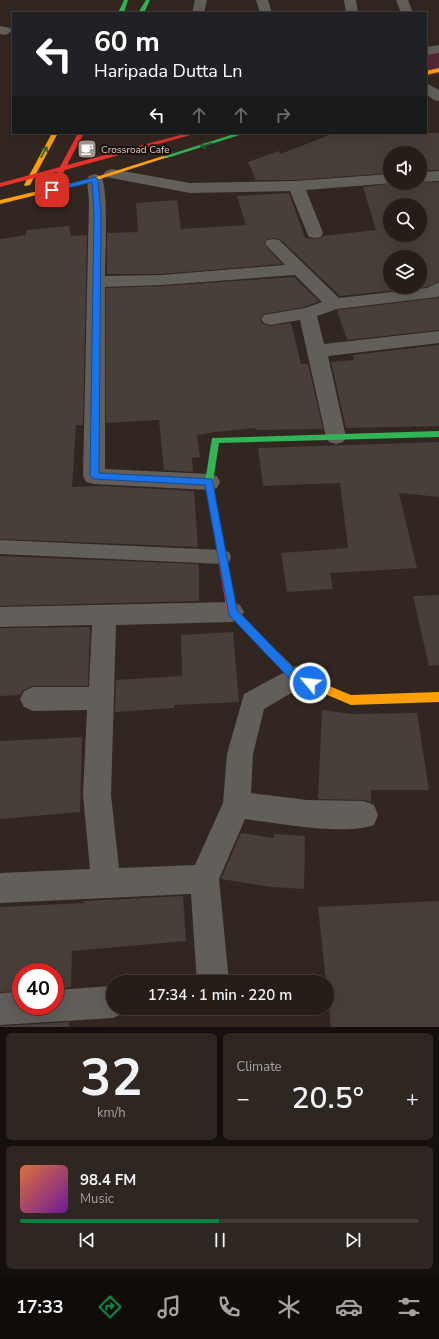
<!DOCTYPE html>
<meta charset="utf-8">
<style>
:root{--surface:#261d18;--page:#2e2621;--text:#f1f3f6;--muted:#a4a2a2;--line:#423b37;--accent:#0b8043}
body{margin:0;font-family:"Nunito Sans",sans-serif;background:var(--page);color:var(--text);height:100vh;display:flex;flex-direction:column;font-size:15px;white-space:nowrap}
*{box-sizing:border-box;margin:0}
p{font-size:13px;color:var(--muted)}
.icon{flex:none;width:22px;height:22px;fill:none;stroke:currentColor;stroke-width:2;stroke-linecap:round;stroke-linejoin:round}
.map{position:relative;height:1027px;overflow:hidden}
.sheet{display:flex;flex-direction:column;gap:6px;padding:6px;background:#15100d;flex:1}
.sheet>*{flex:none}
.guide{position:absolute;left:12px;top:12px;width:415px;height:122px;border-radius:0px;box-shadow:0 4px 16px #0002,0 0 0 1px var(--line);background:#202124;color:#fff;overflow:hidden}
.controls{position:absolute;left:383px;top:146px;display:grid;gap:8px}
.controls a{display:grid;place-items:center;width:44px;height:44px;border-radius:50%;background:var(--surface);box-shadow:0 4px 16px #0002,0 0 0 1px var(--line);font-size:20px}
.speed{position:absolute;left:12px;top:963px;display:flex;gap:8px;font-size:20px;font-weight:700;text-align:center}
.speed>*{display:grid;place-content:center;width:52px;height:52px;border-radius:50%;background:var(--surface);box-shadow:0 4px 16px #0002,0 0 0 1px var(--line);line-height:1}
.speed .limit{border:6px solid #d22;background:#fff;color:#111}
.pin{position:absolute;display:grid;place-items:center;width:34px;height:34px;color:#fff;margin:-17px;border-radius:8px;box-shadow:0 2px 6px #0006}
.me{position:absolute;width:44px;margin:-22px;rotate:298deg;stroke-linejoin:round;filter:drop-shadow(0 0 3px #0008)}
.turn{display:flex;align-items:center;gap:14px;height:84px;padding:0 16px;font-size:18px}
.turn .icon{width:52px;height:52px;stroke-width:2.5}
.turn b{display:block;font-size:28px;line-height:34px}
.lanes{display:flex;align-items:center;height:38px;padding:0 16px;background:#0003;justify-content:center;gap:20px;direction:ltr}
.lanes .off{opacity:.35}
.big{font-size:30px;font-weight:600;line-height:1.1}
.sheet .widget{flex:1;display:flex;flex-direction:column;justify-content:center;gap:6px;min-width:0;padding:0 14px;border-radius:6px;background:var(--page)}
.sheet .dial{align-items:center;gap:0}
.dial b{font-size:52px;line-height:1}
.song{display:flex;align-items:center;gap:12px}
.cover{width:48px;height:48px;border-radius:6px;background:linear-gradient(135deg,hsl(20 70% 55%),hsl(280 70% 35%))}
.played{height:4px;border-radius:2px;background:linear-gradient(90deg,var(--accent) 50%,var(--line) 50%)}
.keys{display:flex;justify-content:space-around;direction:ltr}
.heat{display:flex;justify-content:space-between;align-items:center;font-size:22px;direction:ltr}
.sheet .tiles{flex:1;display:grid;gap:6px;grid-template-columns:1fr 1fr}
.widget:last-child{grid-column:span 2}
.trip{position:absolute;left:106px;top:975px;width:228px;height:40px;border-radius:20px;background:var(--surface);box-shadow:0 4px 16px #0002,0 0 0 1px var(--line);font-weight:600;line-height:40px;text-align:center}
.menu{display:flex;height:64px;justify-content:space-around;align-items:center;background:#0f0c0a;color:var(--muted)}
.menu .icon{width:28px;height:28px}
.menu .on{color:var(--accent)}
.menu b{font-size:18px;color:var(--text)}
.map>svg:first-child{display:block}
</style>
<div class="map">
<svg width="439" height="1027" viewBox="0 0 439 1027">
<rect width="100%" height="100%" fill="#322720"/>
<path fill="#542836" d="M439 53V74L426 77V54Z"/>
<path fill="#483e3a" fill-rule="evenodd" d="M335 133H439V170H420V153H390V173L296 180H256L248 162 279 151 280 154Z
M439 182V281L427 287 340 296 280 239 273 238 267 239 264 244 282 264 162 274H107V233L138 232 136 203 177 200 181 229 246 225 237 196 289 193 305 238 315 239 321 238 323 236 376 230 363 187 394 183ZM390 205H420V235H390ZM390 257H420V287H390Z
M69 226 71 236 87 235 83 425H76L72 487 103 486 194 491 198 547 0 539V239L26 235V230Z
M294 277 319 301 305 307 264 314 260 319 263 324 270 326 291 323 301 364H308L323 429 256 430V428L215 432 197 435 200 457 192 458 193 472 164 470 159 420 106 423V288L162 286Z
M437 298H439V330L347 340 337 310Z
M439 345V426L346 428 331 362 354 360 353 355Z
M439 442V497L399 493 417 568 330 573 333 589 287 592 281 553 348 548 340 483 263 486 258 448Z
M0 556 199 564V601L0 606Z
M439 595V665L429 666 413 596Z
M90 627 88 686H33L23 690 20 695 0 696V628Z
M233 632 239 702 174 705V708L115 712 116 680 182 676 181 635Z
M322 710 351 714 417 713 429 790H371V802L364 800 318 799Z
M82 737 80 812 0 819V741Z
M241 833 274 838V834L305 836 304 889 272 887 221 879Z
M183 896 186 941 72 951 71 987 55 988V972H21V991L0 992V907L84 903V901Z
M439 901V1027H331L318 907Z
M69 1022V1027H0V1026Z"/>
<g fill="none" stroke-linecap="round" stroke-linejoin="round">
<path fill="#625e5a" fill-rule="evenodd" d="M0 540 223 550 229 552 231 557 229 562 223 564 0 554Z"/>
<path fill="#625e5a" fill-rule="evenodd" d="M195 0H207L204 13H192Z
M256 0H268L272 13H260Z
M344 0H356L358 13H346Z
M396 0H408L413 13H401Z
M0 26 10 28 12 31 6 35 0 34Z
M439 45V53L426 55V47Z
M426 83 439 90V101L434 100 426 94Z
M111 169 190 183 296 181 390 174V183H393L306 190 323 233 321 237 315 238 309 237 307 233 290 191 190 193 106 177 103 174 106 171Z
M439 171V181L420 182V172Z
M95 174 101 176C109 188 105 257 105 276L162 275 285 265 265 244 267 240 273 239 279 240 339 298 427 288 439 282V296L437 297 337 309 317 316 324 344 439 331V343L328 356 346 437 343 442 336 444 329 442 326 437 300 320 270 325 264 323 261 319 264 315 305 308 322 302 295 275 162 285 105 287V469L209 474 217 476 220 482 217 488 209 490 94 484 86 482 83 476 89 201 87 179 89 176Z
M232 602 240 605 244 612 240 619 232 622 116 625 111 795 119 868 195 865 223 803 227 754 244 694 296 666 305 669 309 677 305 685 264 709 253 754 251 793 307 800 364 801 374 805 378 815 374 825C345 836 277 823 245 819L219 879 229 982H197L191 894 0 903V873L90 869 83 795 87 710 33 711 24 707 20 699 24 691 33 687H89L92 625 0 627V607Z
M113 986V1008H126L124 1013 113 1018 0 1025V993L21 992V1006H55V990Z"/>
<path fill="#30b455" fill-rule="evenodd" d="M124 0H128L124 13H118Z
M146 0H150L144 13H138Z
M237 133H246L167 158 162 157Z
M439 431V437L219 443 213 482 218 512 217 514H211L210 512 205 482 212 438Z"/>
<path fill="#ff9f0a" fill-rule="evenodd" d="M439 68V72L426 75V71Z
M52 133H58L30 185 25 186 24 185Z
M163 156 168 157 97 180 0 204V200L93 178Z
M273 650 277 651 300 674 351 695 439 692V702L351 705 292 680 269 657 268 654 269 651Z"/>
<path fill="#e5322d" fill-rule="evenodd" d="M78 133H84L67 165 188 133H198L65 170 59 179 54 178 57 172 0 187V183L60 167Z
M214 509 217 510 218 512 237 610 277 651 278 654 277 657 273 658 269 657 227 612 210 512 211 510Z"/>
</g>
<defs><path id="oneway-shaft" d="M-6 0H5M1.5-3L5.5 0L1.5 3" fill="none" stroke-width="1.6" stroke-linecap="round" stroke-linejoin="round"/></defs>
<g stroke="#256230">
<use href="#oneway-shaft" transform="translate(206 145) rotate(163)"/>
<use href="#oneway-shaft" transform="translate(44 152) rotate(-61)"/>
</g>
<path fill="#1a73e8" stroke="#114b97" d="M95 177 98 179 101 214 99 473 212 479 237 610 299 674 313 680 315 683 313 686 310 688 292 681 229 615 205 485 94 479 90 476 94 214 92 182 52 192 49 190Z"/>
<defs>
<g id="cafe-square" transform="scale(1)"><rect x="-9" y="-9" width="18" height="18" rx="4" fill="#a2968e" stroke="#1a110b"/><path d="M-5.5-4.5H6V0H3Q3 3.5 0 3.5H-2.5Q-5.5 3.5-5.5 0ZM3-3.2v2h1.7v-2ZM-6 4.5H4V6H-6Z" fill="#fff"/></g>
</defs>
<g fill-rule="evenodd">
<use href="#cafe-square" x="87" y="149"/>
</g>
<g text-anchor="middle" stroke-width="4" stroke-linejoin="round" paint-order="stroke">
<g font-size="10" fill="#dfd2c9" stroke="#1a110b" text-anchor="start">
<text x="101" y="153">Crossroad Cafe</text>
</g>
</g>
</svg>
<div class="controls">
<a><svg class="icon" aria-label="sound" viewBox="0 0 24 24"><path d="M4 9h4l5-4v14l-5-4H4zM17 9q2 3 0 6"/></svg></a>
<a><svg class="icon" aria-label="search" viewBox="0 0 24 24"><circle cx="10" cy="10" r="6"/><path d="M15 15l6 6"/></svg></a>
<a><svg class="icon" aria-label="layers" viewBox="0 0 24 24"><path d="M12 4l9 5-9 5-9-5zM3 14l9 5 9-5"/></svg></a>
</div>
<div class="speed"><div class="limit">40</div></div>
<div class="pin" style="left:52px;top:190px;background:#d93025"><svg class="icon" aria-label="arrive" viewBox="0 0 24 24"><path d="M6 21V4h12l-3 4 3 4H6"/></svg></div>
<svg class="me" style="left:310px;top:683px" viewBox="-20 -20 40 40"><circle r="17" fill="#1a73e8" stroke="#fff" stroke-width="3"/><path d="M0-11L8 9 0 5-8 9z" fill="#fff"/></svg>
<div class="trip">17:34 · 1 min · 220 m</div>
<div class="guide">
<div class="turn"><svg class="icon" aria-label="left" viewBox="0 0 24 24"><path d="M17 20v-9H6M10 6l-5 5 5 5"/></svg><div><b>60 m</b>Haripada Dutta Ln</div></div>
<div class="lanes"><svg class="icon" aria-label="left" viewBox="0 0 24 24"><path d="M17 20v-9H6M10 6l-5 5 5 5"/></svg><svg class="icon off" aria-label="ahead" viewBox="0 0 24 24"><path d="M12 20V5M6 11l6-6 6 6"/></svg><svg class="icon off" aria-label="ahead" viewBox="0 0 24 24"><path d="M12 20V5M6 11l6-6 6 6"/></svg><svg class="icon off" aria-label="right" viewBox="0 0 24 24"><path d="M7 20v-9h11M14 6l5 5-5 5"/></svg></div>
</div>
</div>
<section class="sheet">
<div class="tiles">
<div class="widget dial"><b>32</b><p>km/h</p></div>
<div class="widget"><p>Climate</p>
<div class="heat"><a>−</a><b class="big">20.5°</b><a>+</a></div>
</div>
<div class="widget">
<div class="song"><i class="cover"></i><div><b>98.4 FM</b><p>Music</p></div></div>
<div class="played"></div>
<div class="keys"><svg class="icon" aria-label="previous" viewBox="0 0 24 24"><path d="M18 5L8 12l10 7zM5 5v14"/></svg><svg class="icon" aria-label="pause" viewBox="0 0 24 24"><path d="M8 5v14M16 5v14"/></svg><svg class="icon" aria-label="next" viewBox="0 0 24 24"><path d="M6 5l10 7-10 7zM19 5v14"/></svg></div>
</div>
</div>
</section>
<nav class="menu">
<b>17:33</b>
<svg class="icon on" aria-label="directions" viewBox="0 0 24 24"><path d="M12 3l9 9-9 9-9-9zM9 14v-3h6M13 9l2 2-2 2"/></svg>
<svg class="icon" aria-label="music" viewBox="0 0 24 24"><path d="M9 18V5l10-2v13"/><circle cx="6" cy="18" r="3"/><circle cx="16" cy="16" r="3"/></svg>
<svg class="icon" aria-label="phone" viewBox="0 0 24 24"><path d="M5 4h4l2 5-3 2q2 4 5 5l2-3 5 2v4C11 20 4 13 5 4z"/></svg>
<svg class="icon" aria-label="climate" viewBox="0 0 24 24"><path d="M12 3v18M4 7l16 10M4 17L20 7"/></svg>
<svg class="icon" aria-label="car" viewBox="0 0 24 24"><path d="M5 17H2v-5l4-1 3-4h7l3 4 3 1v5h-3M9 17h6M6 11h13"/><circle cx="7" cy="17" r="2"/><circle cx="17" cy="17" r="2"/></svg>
<svg class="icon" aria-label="filters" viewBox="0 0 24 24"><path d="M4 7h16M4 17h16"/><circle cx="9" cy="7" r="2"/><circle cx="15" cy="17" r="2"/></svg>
</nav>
